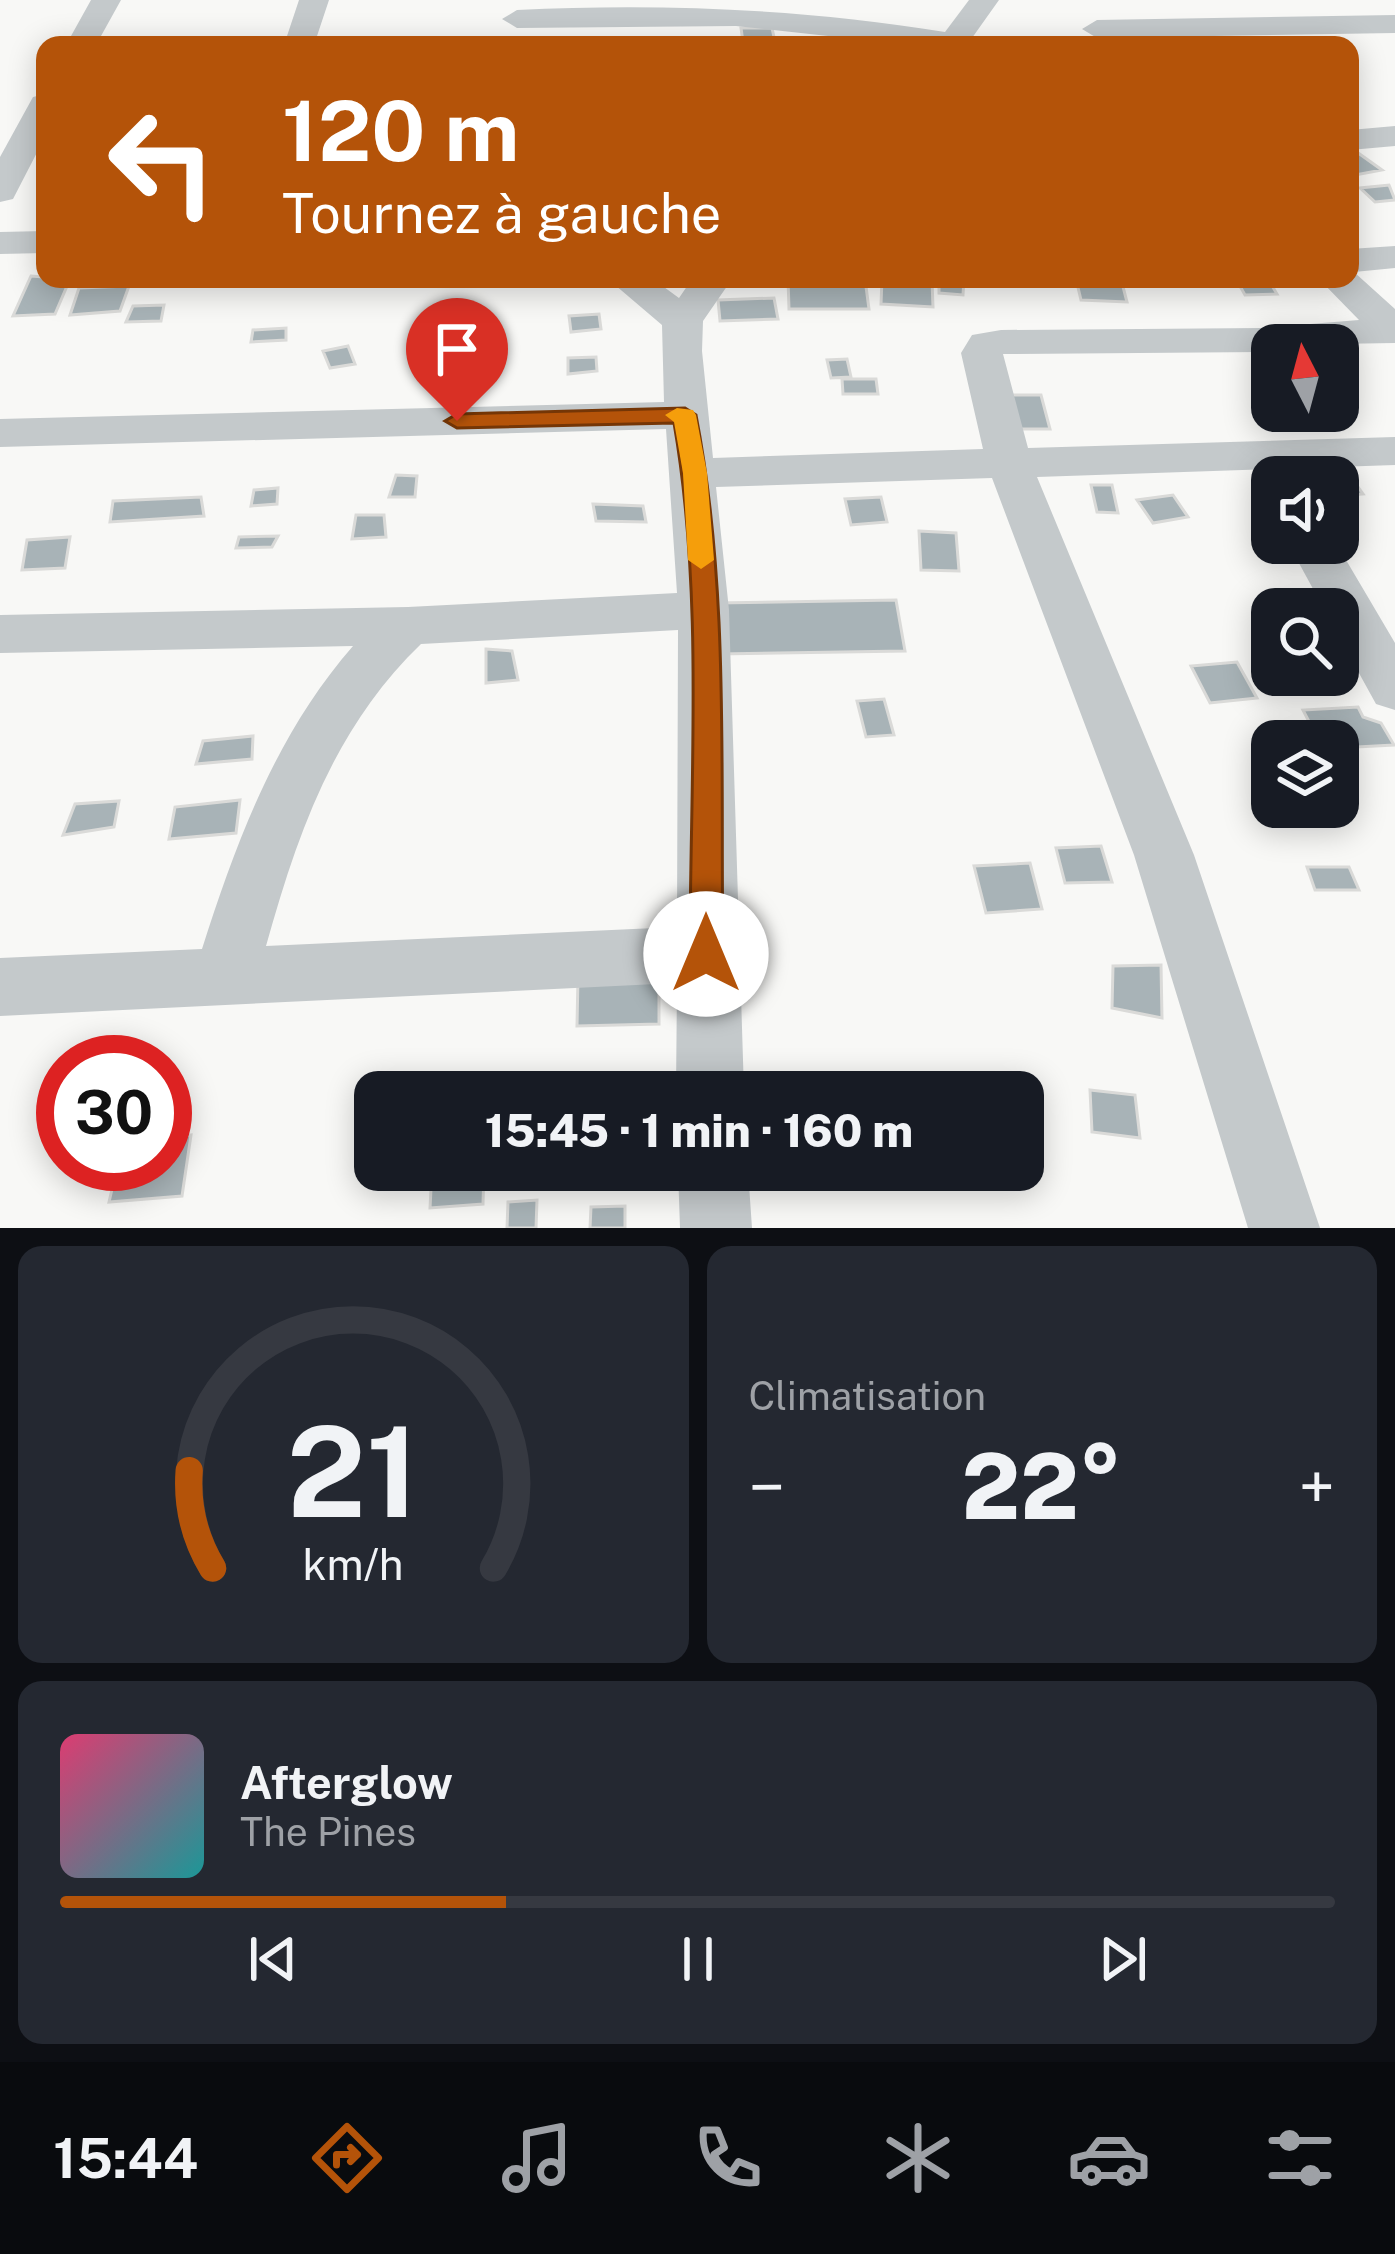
<!DOCTYPE html>
<html lang="fr">
<meta charset="utf-8">
<style>
:root{--surface:#171b24;--page:#242831;--text:#f1f3f6;--muted:#9ea1a6;--line:#363941;--accent:#b45309}
body{margin:0;font-family:"Public Sans",sans-serif;background:var(--page);color:var(--text);height:100vh;display:flex;flex-direction:column;font-size:45px;white-space:nowrap}
*{box-sizing:border-box;margin:0}
p{font-size:39px;color:var(--muted)}
.icon{flex:none;width:66px;height:66px;fill:none;stroke:currentColor;stroke-width:2;stroke-linecap:round;stroke-linejoin:round}
.map{position:relative;height:1228px;overflow:hidden}
.panel{display:flex;flex-direction:column;gap:18px;padding:18px;background:#0d0f14;flex:1}
.panel>*{flex:none}
.top-card{position:absolute;left:36px;top:36px;width:1323px;height:252px;border-radius:24px;box-shadow:0 6px 30px #0003;background:#b45309;color:#fff;overflow:hidden}
.needle{width:78px;rotate:354deg}
.fabs{position:absolute;left:1251px;top:324px;display:grid;gap:24px}
.fabs a{display:grid;place-items:center;width:108px;height:108px;border-radius:24px;background:var(--surface);box-shadow:0 6px 30px #0003;font-size:60px}
.speed{position:absolute;left:36px;top:1035px;display:flex;gap:24px;font-size:60px;font-weight:700;text-align:center}
.speed>*{display:grid;place-content:center;width:156px;height:156px;border-radius:50%;background:var(--surface);box-shadow:0 6px 30px #0003;line-height:1}
.speed .limit{border:18px solid #d22;background:#fff;color:#111}
.pin{position:absolute;display:grid;place-items:center;width:102px;height:102px;color:#fff;margin:-123px -51px;border-radius:50% 50% 50% 0;rotate:-45deg;box-shadow:0 0 12px #0007}
.pin .icon{rotate:45deg}
.me{position:absolute;width:132px;margin:-66px;rotate:0deg;stroke-linejoin:round;filter:drop-shadow(0 0 9px #0008)}
.turn{display:flex;align-items:center;gap:42px;height:252px;padding:0 48px;font-size:54px}
.turn .icon{width:156px;height:156px;stroke-width:2.5}
.turn b{display:block;font-size:84px;line-height:102px}
.big{font-size:90px;font-weight:800;line-height:1.1}
.panel .tile{flex:1;display:flex;flex-direction:column;justify-content:center;gap:18px;min-width:0;padding:0 42px;border-radius:24px;background:var(--page)}
.panel .dial{align-items:center;gap:0}
.dial svg{height:312px;overflow:visible;fill:none;stroke:var(--line);stroke-width:7;stroke-linecap:round;text-anchor:middle}
.dial text{fill:var(--text);stroke:none}
.song{display:flex;align-items:center;gap:36px}
.cover{width:144px;height:144px;border-radius:18px;background:linear-gradient(135deg,hsl(340 70% 55%),hsl(180 70% 35%))}
.played{height:12px;border-radius:6px;background:linear-gradient(90deg,var(--accent) 35%,var(--line) 35%)}
.keys{display:flex;justify-content:space-around;direction:ltr}
.heat{display:flex;justify-content:space-between;align-items:center;font-size:66px;direction:ltr}
.panel .tiles{flex:1;display:grid;gap:18px;grid-template-columns:1fr 1fr}
.tile:last-child{grid-column:span 2}
.trip{position:absolute;left:354px;top:1071px;width:690px;height:120px;border-radius:24px;background:var(--surface);box-shadow:0 6px 30px #0003;font-weight:800;line-height:120px;text-align:center}
.dock{display:flex;height:192px;justify-content:space-around;align-items:center;background:#090b0e;color:var(--muted)}
.dock .icon{width:84px;height:84px}
.dock .current{color:var(--accent)}
.dock b{font-size:54px;color:var(--text)}
.map>svg:first-child{display:block}
</style>
<div class="map">
<svg width="1395" height="1228" viewBox="0 0 1395 1228">
<rect width="100%" height="100%" fill="#f8f8f6"/>
<path fill="#a8b3b7" stroke="#dadad8" stroke-width="3" d="M741 28H772L775 42H743Z
M1354 150 1382 170 1350 176V151Z
M1389 185 1395 200 1375 202 1360 188Z
M31 276 70 279 55 314 13 316Z
M788 279H865L869 309H789Z
M882 279 932 281 933 307 881 304Z
M939 279H964L963 295 939 293Z
M1076 279H1121L1127 302 1081 300Z
M1236 279H1268L1277 294 1245 295Z
M129 286 120 311 70 315 79 288Z
M774 298 778 319 720 321 718 300Z
M164 305 161 321 126 322 133 306Z
M599 314 601 329 571 332 569 316Z
M286 328V340L251 342 253 330Z
M348 346 355 364 330 368 323 351Z
M596 357 597 371 568 374V358Z
M847 359 851 377 831 378 827 360Z
M842 379H876L878 394H843Z
M1011 395H1041L1050 429H1019Z
M1341 463 1363 494 1338 496V477H1293L1287 467Z
M396 475 417 476 415 497H389Z
M1091 485H1112L1118 513 1097 512Z
M278 488 277 504 251 506 254 490Z
M1173 495 1188 517 1153 523 1137 500Z
M201 497 204 516 110 522 113 501Z
M881 497 887 522 851 525 845 499Z
M593 504 643 506 646 522 596 521Z
M356 515H384L386 537 352 539Z
M919 531 956 533 959 571 921 570Z
M278 536 272 547 236 548 239 537Z
M70 537 65 568 22 570 27 540Z
M896 600 905 651 718 654 716 603Z
M486 649 512 651 518 680 486 683Z
M1237 662 1257 698 1210 703 1191 666Z
M884 699 894 735 866 737 857 701Z
M1358 707 1363 717 1381 723 1394 745 1338 748V741H1319L1303 710Z
M253 736 252 759 196 764 203 741Z
M240 800 236 833 169 839 175 807Z
M119 801 114 827 63 835 75 804Z
M1101 846 1112 882 1065 883 1056 848Z
M1030 863 1042 909 986 913 974 866Z
M1307 867H1349L1359 890H1315Z
M1161 965 1162 1018 1112 1008 1113 966Z
M659 973V1024L577 1026 578 977Z
M1090 1090 1135 1095 1140 1138 1092 1132Z
M191 1135 182 1196 109 1202 118 1164H165V1138Z
M432 1170H484L483 1204 430 1208Z
M537 1200 536 1228H507L508 1202Z
M625 1206V1228H590L591 1207Z"/>
<g fill="none" stroke-linecap="round" stroke-linejoin="round">
<path fill="#c4c9cb" fill-rule="evenodd" d="M91 0H121L96 45H66Z
M299 0H329L314 45H284Z
M969 0H999L967 45H910L736 26 517 28 502 19 517 10C661 3 802 9 945 32Z
M1395 15V33L1097 38 1082 29 1097 20Z
M45 94V137L13 199 0 202V157L33 97Z
M1395 126V146L1350 150V130Z
M45 231V253L0 254V232Z
M1395 246V268L1354 272 1395 309V343L1272 345V352H1262L1003 354 1028 448 1395 437V465L1037 477 1194 855 1320 1228H1248L1134 855 992 478 716 487 729 610 744 1092H676L677 983 0 1016V958L202 949C237 839 277 733 353 646L0 653V615L408 607 677 593 666 429 0 447V419L664 402 662 325 608 279H653L679 298 692 279H732L703 321 702 351 713 458 983 449 961 353 972 335 1001 330 1262 328 1359 320 1319 279H1350V249ZM678 630 677 927 266 946C298 832 334 728 421 644Z
M1288 543H1336L1395 643V710L1376 704 1338 635V609H1324Z
M678 1170H748L752 1228H680Z"/>
</g>
<path fill="#b45309" stroke="#753606" stroke-width="3" d="M685 408 696 415C730 591 720 776 723 954L718 965 706 969 695 965 690 954C690 779 704 596 674 423L457 428 445 421 457 414Z"/>
<path fill="#f59e0b" d="M677 408 693 410 696 415 707 473 714 560 701 569 688 560 683 473 674 422 665 415Z"/>
</svg>
<div class="fabs">
<a><svg class="needle" viewBox="-14 -14 28 28"><path d="M0-13l5 13h-10z" fill="#e53935"/><path d="M0 13l5-13h-10z" fill="#9ea1a6"/></svg></a>
<a><svg class="icon" aria-label="sound" viewBox="0 0 24 24"><path d="M4 9h4l5-4v14l-5-4H4zM17 9q2 3 0 6"/></svg></a>
<a><svg class="icon" aria-label="search" viewBox="0 0 24 24"><circle cx="10" cy="10" r="6"/><path d="M15 15l6 6"/></svg></a>
<a><svg class="icon" aria-label="layers" viewBox="0 0 24 24"><path d="M12 4l9 5-9 5-9-5zM3 14l9 5 9-5"/></svg></a>
</div>
<div class="speed"><div class="limit">30</div></div>
<div class="pin" style="left:457px;top:421px;background:#d93025"><svg class="icon" aria-label="arrive" viewBox="0 0 24 24"><path d="M6 21V4h12l-3 4 3 4H6"/></svg></div>
<svg class="me" style="left:706px;top:954px" viewBox="-20 -20 40 40"><circle r="19" fill="#fff"/><path d="M0-13L10 11 0 6-10 11z" fill="#b45309"/></svg>
<div class="trip">15:45 · 1 min · 160 m</div>
<div class="top-card">
<div class="turn"><svg class="icon" aria-label="left" viewBox="0 0 24 24"><path d="M17 20v-9H6M10 6l-5 5 5 5"/></svg><div><b>120 m</b>Tournez à gauche</div></div>
</div>
</div>
<section class="panel">
<div class="tiles">
<div class="tile dial"><svg viewBox="0 0 100 80">
<path d="M14 69A42 42 0 1 1 86 69"/>
<path d="M14 69A42 42 0 0 1 8 44" stroke="#b45309"/>
<text x="50" y="56" font-size="32" font-weight="700">21</text>
<text x="50" y="72" font-size="11">km/h</text>
</svg></div>
<div class="tile"><p>Climatisation</p>
<div class="heat"><a>−</a><b class="big">22°</b><a>+</a></div>
</div>
<div class="tile">
<div class="song"><i class="cover"></i><div><b>Afterglow</b><p>The Pines</p></div></div>
<div class="played"></div>
<div class="keys"><svg class="icon" aria-label="previous" viewBox="0 0 24 24"><path d="M18 5L8 12l10 7zM5 5v14"/></svg><svg class="icon" aria-label="pause" viewBox="0 0 24 24"><path d="M8 5v14M16 5v14"/></svg><svg class="icon" aria-label="next" viewBox="0 0 24 24"><path d="M6 5l10 7-10 7zM19 5v14"/></svg></div>
</div>
</div>
</section>
<nav class="dock">
<b>15:44</b>
<svg class="icon current" aria-label="directions" viewBox="0 0 24 24"><path d="M12 3l9 9-9 9-9-9zM9 14v-3h6M13 9l2 2-2 2"/></svg>
<svg class="icon" aria-label="music" viewBox="0 0 24 24"><path d="M9 18V5l10-2v13"/><circle cx="6" cy="18" r="3"/><circle cx="16" cy="16" r="3"/></svg>
<svg class="icon" aria-label="phone" viewBox="0 0 24 24"><path d="M5 4h4l2 5-3 2q2 4 5 5l2-3 5 2v4C11 20 4 13 5 4z"/></svg>
<svg class="icon" aria-label="climate" viewBox="0 0 24 24"><path d="M12 3v18M4 7l16 10M4 17L20 7"/></svg>
<svg class="icon" aria-label="car" viewBox="0 0 24 24"><path d="M5 17H2v-5l4-1 3-4h7l3 4 3 1v5h-3M9 17h6M6 11h13"/><circle cx="7" cy="17" r="2"/><circle cx="17" cy="17" r="2"/></svg>
<svg class="icon" aria-label="filters" viewBox="0 0 24 24"><path d="M4 7h16M4 17h16"/><circle cx="9" cy="7" r="2"/><circle cx="15" cy="17" r="2"/></svg>
</nav>
